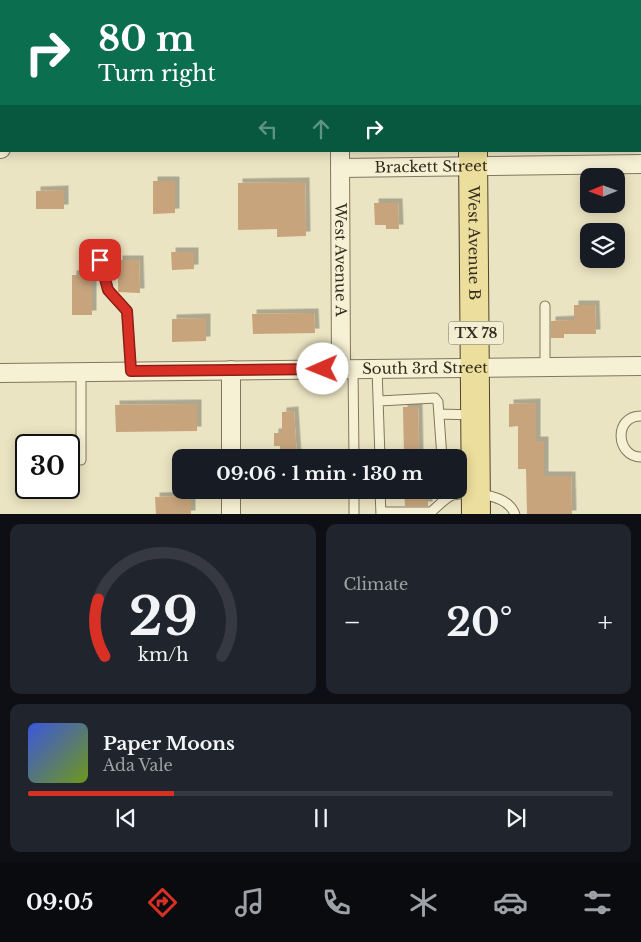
<!DOCTYPE html>
<meta charset="utf-8">
<style>
:root{--surface:#171b24;--page:#20242c;--text:#f1f3f6;--muted:#9ea1a6;--line:#363941;--accent:#d93025}
body{margin:0;font-family:"Libre Baskerville",serif;background:var(--page);color:var(--text);height:100vh;display:flex;flex-direction:column;font-size:19px;white-space:nowrap}
*{box-sizing:border-box;margin:0}
p{font-size:16px;color:var(--muted)}
.icon{flex:none;width:28px;height:28px;fill:none;stroke:currentColor;stroke-width:2;stroke-linecap:round;stroke-linejoin:round}
.map{position:relative;height:514px;overflow:hidden}
.sheet{display:flex;flex-direction:column;gap:10px;padding:10px;background:#0d0f14;flex:1}
.sheet>*{flex:none}
.hud{position:absolute;left:0px;top:0px;width:641px;height:152px;box-shadow:0 2px 12px #0003;background:#0b6e4f;color:#fff;overflow:hidden}
.needle{width:32px;rotate:269deg}
.controls{position:absolute;left:580px;top:168px;display:grid;gap:10px}
.controls a{display:grid;place-items:center;width:45px;height:45px;border-radius:10px;background:var(--surface);box-shadow:0 2px 12px #0003;font-size:25px}
.speed{position:absolute;left:15px;top:434px;display:flex;gap:10px;font-size:25px;font-weight:700;text-align:center}
.speed>*{display:grid;place-content:center;width:65px;height:65px;border-radius:50%;background:var(--surface);box-shadow:0 2px 12px #0003;line-height:1}
.speed .limit{border:2px solid #111;border-radius:8px;background:#fff;color:#111}
.pin{position:absolute;display:grid;place-items:center;width:42px;height:42px;color:#fff;margin:-21px;border-radius:10px;box-shadow:0 2px 8px #0006}
.me{position:absolute;width:55px;margin:-28px;rotate:269deg;stroke-linejoin:round;filter:drop-shadow(0 0 4px #0008)}
.turn{display:flex;align-items:center;gap:18px;height:105px;padding:0 15px;font-size:22px}
.turn .icon{width:65px;height:65px;stroke-width:2.5}
.turn b{display:block;font-size:35px;line-height:42px}
.lanes{display:flex;align-items:center;height:48px;padding:0 15px;background:#0003;justify-content:center;gap:25px;direction:ltr}
.lanes .off{opacity:.35}
.big{font-size:38px;font-weight:800;line-height:1.1}
.sheet .widget{flex:1;display:flex;flex-direction:column;justify-content:center;gap:8px;min-width:0;padding:0 18px;border-radius:10px;background:var(--page)}
.sheet .dial{align-items:center;gap:0}
.dial svg{height:130px;overflow:visible;fill:none;stroke:var(--line);stroke-width:7;stroke-linecap:round;text-anchor:middle}
.dial text{fill:var(--text);stroke:none}
.song{display:flex;align-items:center;gap:15px}
.cover{width:60px;height:60px;border-radius:8px;background:linear-gradient(135deg,hsl(230 70% 55%),hsl(80 70% 35%))}
.played{height:5px;border-radius:2px;background:linear-gradient(90deg,var(--accent) 25%,var(--line) 25%)}
.keys{display:flex;justify-content:space-around;direction:ltr}
.heat{display:flex;justify-content:space-between;align-items:center;font-size:28px;direction:ltr}
.sheet .tiles{flex:1;display:grid;gap:10px;grid-template-columns:1fr 1fr}
.widget:last-child{grid-column:span 2}
.trip{position:absolute;left:172px;top:449px;width:295px;height:50px;border-radius:10px;background:var(--surface);box-shadow:0 2px 12px #0003;font-weight:800;line-height:50px;text-align:center}
.tabs{display:flex;height:80px;justify-content:space-around;align-items:center;background:#090b0e;color:var(--muted)}
.tabs .icon{width:35px;height:35px}
.tabs .on{color:var(--accent)}
.tabs b{font-size:22px;color:var(--text)}
.map>svg:first-child{display:block}
</style>
<div class="map">
<svg width="641" height="515" viewBox="0 0 641 515">
<defs>
<filter id="shadow"><feDropShadow dx="4.5" dy="-4.5" stdDeviation="0" flood-color="#0004"/></filter>
</defs>
<rect width="100%" height="100%" fill="#ebe4c2"/>
<path fill="#c7a47b" filter="url(#shadow)" d="M153 181H175V213L153 214Z
M305 182 306 236 277 237V229L238 230V183Z
M64 190V209H36V191Z
M374 203H398L399 229H386V225H375Z
M171 252H194V269L172 270Z
M118 260H139L140 293 118 292Z
M72 275H92V315H72Z
M574 305H595L596 334H564V338H551V321L574 320Z
M314 313 315 333 253 334 252 314Z
M206 318V341L172 342V319Z
M536 403V441H544V476H571L572 515H527L526 469H518V426L509 427V404Z
M197 404V431L116 432 115 405Z
M403 407H418L419 458H404Z
M294 411 297 458H280V446H274V433H282V412Z
M404 490H428V506H405Z
M191 496V515H156L155 497Z"/>
<g fill="none" stroke-linecap="round" stroke-linejoin="round">
<g stroke="#84765b" stroke-width="11">
<path id="service" d="M0 77H1
M100 260 108 290 127 311 131 371
M545 306V367
M353 368 354 458
M377 368 380 458
M379 401 435 398 438 402 442 458
M439 414 474 415
M641 416C613 416 616 457 641 457
M81 460V371
M354 490V515
M380 490 381 515
M381 512H431
M431 515V512C437 507 446 497 453 495 471 491 509 494 515 515"/>
</g>
<g stroke="#84765b" stroke-width="20">
<g id="minor">
<path d="M337 0V1"/>
<path d="M640 44H641"/>
<path d="M0 149H1"/>
<path id="s1" d="M340 151 341 368"/>
<path id="s2" d="M340 168 641 164"/>
<path id="s3" d="M0 373 641 366"/>
<path d="M231 458V370"/>
<path d="M231 515V490"/>
</g>
</g>
<g stroke="#51442f" stroke-width="30">
<g id="primary">
<path d="M472 0V1"/>
<path id="s4" d="M473 151 476 515"/>
</g>
</g>
<use href="#service" stroke="#f6f1d5" stroke-width="9"/>
<use href="#minor" stroke="#f6f1d5" stroke-width="18"/>
<use href="#primary" stroke="#ecde9c" stroke-width="28"/>
</g>
<g fill="none" stroke-linecap="round" stroke-linejoin="round">
<g stroke="#8d1f18" stroke-width="12">
<path id="route" d="M100 260 108 290 127 311 131 371 323 369"/>
</g>
<use href="#route" stroke="#d93025" stroke-width="9"/>
</g>
<g text-anchor="middle" stroke-width="5" stroke-linejoin="round" paint-order="stroke">
<rect fill="#f3eed1" stroke="#6d6654" stroke-width="1" x="448.5" y="321.5" width="55" height="23" rx="4"/>
<g font-size="14" font-weight="bold" fill="#342c1e">
<text x="476" y="338">TX 78</text>
</g>
<g font-size="15" fill="#342c1e" stroke="#f3eed1">
<text dy="5" stroke="none"><textPath href="#s2" startOffset="91">Brackett Street</textPath></text>
<text dy="5" stroke="none"><textPath href="#s4" startOffset="92">West Avenue B</textPath></text>
<text dy="5" stroke="none"><textPath href="#s1" startOffset="109">West Avenue A</textPath></text>
<text dy="5" stroke="none"><textPath href="#s3" startOffset="425">South 3rd Street</textPath></text>
</g>
</g>
</svg>
<div class="controls">
<a><svg class="needle" viewBox="-14 -14 28 28"><path d="M0-13l5 13h-10z" fill="#e53935"/><path d="M0 13l5-13h-10z" fill="#9ea1a6"/></svg></a>
<a><svg class="icon" aria-label="layers" viewBox="0 0 24 24"><path d="M12 4l9 5-9 5-9-5zM3 14l9 5 9-5"/></svg></a>
</div>
<div class="speed"><div class="limit">30</div></div>
<div class="pin" style="left:100px;top:260px;background:#d93025"><svg class="icon" aria-label="arrive" viewBox="0 0 24 24"><path d="M6 21V4h12l-3 4 3 4H6"/></svg></div>
<svg class="me" style="left:323px;top:369px" viewBox="-20 -20 40 40"><circle r="19" fill="#fff"/><path d="M0-13L10 11 0 6-10 11z" fill="#d93025"/></svg>
<div class="trip">09:06 · 1 min · 130 m</div>
<div class="hud">
<div class="turn"><svg class="icon" aria-label="right" viewBox="0 0 24 24"><path d="M7 20v-9h11M14 6l5 5-5 5"/></svg><div><b>80 m</b>Turn right</div></div>
<div class="lanes"><svg class="icon off" aria-label="left" viewBox="0 0 24 24"><path d="M17 20v-9H6M10 6l-5 5 5 5"/></svg><svg class="icon off" aria-label="ahead" viewBox="0 0 24 24"><path d="M12 20V5M6 11l6-6 6 6"/></svg><svg class="icon" aria-label="right" viewBox="0 0 24 24"><path d="M7 20v-9h11M14 6l5 5-5 5"/></svg></div>
</div>
</div>
<section class="sheet">
<div class="tiles">
<div class="widget dial"><svg viewBox="0 0 100 80">
<path d="M14 69A42 42 0 1 1 86 69"/>
<path d="M14 69A42 42 0 0 1 10 34" stroke="#d93025"/>
<text x="50" y="56" font-size="32" font-weight="700">29</text>
<text x="50" y="72" font-size="11">km/h</text>
</svg></div>
<div class="widget"><p>Climate</p>
<div class="heat"><a>−</a><b class="big">20°</b><a>+</a></div>
</div>
<div class="widget">
<div class="song"><i class="cover"></i><div><b>Paper Moons</b><p>Ada Vale</p></div></div>
<div class="played"></div>
<div class="keys"><svg class="icon" aria-label="previous" viewBox="0 0 24 24"><path d="M18 5L8 12l10 7zM5 5v14"/></svg><svg class="icon" aria-label="pause" viewBox="0 0 24 24"><path d="M8 5v14M16 5v14"/></svg><svg class="icon" aria-label="next" viewBox="0 0 24 24"><path d="M6 5l10 7-10 7zM19 5v14"/></svg></div>
</div>
</div>
</section>
<nav class="tabs">
<b>09:05</b>
<svg class="icon on" aria-label="directions" viewBox="0 0 24 24"><path d="M12 3l9 9-9 9-9-9zM9 14v-3h6M13 9l2 2-2 2"/></svg>
<svg class="icon" aria-label="music" viewBox="0 0 24 24"><path d="M9 18V5l10-2v13"/><circle cx="6" cy="18" r="3"/><circle cx="16" cy="16" r="3"/></svg>
<svg class="icon" aria-label="phone" viewBox="0 0 24 24"><path d="M5 4h4l2 5-3 2q2 4 5 5l2-3 5 2v4C11 20 4 13 5 4z"/></svg>
<svg class="icon" aria-label="climate" viewBox="0 0 24 24"><path d="M12 3v18M4 7l16 10M4 17L20 7"/></svg>
<svg class="icon" aria-label="car" viewBox="0 0 24 24"><path d="M5 17H2v-5l4-1 3-4h7l3 4 3 1v5h-3M9 17h6M6 11h13"/><circle cx="7" cy="17" r="2"/><circle cx="17" cy="17" r="2"/></svg>
<svg class="icon" aria-label="filters" viewBox="0 0 24 24"><path d="M4 7h16M4 17h16"/><circle cx="9" cy="7" r="2"/><circle cx="15" cy="17" r="2"/></svg>
</nav>
